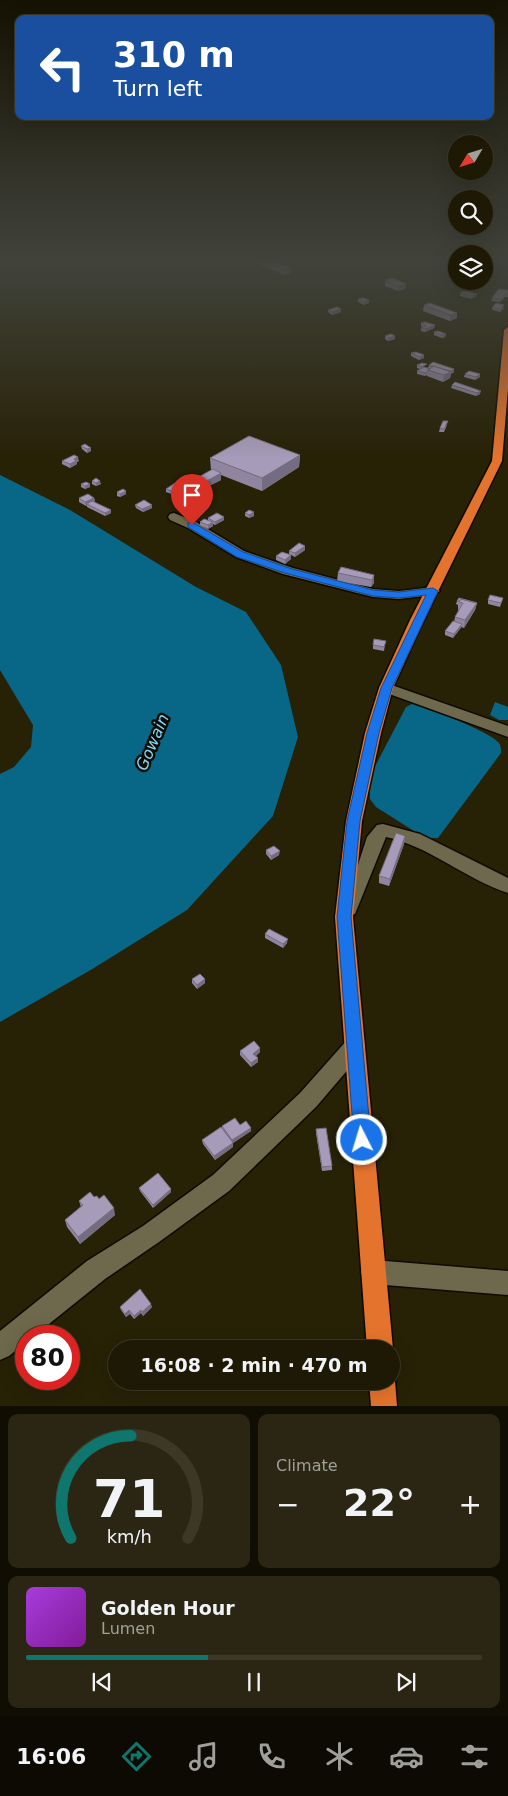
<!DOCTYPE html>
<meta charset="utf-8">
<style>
:root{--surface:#1d1904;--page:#2a2613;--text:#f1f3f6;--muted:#a0a09a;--line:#3b3826;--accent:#0f766e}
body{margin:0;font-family:"DejaVu Sans",sans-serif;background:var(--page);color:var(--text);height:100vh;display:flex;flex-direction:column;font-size:19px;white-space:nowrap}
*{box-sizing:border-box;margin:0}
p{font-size:16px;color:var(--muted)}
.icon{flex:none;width:28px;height:28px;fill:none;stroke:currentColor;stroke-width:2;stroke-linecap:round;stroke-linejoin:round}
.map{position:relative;height:1406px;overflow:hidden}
.side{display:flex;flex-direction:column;gap:8px;padding:8px;background:#100e02;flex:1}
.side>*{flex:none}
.hud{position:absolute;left:15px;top:15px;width:479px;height:105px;border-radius:10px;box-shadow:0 5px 20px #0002,0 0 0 1px var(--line);background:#1a4fa0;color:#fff;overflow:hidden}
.needle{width:32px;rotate:232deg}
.fabs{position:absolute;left:448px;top:135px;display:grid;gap:10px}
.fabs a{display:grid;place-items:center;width:45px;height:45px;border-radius:50%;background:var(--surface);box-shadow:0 5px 20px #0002,0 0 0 1px var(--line);font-size:25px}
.speed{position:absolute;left:15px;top:1325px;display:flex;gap:10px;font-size:25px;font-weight:700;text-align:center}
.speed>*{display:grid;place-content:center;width:65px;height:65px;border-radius:50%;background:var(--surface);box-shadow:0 5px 20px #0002,0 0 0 1px var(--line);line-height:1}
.speed .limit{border:8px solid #d22;background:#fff;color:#111}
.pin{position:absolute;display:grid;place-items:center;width:42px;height:42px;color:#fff;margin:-51px -21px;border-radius:50% 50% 50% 0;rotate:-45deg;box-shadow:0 0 5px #0007}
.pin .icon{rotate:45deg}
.me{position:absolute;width:55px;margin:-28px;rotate:355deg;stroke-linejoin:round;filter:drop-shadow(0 0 4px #0008)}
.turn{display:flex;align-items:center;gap:18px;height:105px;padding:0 15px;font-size:22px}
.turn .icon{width:65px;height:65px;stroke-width:2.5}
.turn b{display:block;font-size:35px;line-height:42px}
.big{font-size:38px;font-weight:600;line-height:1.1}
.side .widget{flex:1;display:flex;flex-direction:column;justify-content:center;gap:8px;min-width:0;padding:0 18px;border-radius:10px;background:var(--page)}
.side .dial{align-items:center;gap:0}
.dial svg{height:130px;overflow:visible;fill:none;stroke:var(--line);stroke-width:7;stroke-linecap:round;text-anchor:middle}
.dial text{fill:var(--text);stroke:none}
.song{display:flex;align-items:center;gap:15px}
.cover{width:60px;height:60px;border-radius:8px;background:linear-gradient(135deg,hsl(280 70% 55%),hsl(290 70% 35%))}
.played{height:5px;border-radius:2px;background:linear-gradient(90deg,var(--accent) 40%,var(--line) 40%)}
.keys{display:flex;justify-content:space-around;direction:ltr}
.heat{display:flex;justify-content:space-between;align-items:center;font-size:28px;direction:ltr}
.side .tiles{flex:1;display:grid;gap:8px;grid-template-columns:1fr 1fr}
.widget:last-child{grid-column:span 2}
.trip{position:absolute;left:108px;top:1340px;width:292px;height:50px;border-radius:25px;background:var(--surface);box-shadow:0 5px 20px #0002,0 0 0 1px var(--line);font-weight:600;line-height:50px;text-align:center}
.menu{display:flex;height:80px;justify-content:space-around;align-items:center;background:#0c0a02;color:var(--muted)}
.menu .icon{width:35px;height:35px}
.menu .active{color:var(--accent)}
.menu b{font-size:22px;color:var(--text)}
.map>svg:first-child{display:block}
</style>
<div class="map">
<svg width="508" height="1406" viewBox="0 0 508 1406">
<rect width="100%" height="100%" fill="#272106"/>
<path fill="#086787" d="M0 475 70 510 196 587 246 612 281 665 298 737 273 816 187 910 94 968 0 1022V774L14 767 31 747 33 725 0 670Z
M495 702 508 707V720H499L490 715Z
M412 704C427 707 488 731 498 742 501 745 501 748 501 753L438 838H425L376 807 370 799 369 778 406 707Z"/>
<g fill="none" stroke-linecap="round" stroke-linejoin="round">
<g stroke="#100a00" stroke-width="3">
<path id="minor" d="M174 513 196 522 244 551 293 568 373 589 399 591 433 587 440 591 433 595 399 599 373 597 283 574 236 557 188 528 170 520 168 517 170 514Z
M386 683 508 726V737L381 691 379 688 381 685Z
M383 824 420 834 508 878V893C465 879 431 847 386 837L355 914 348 916 341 914 339 909 356 871 367 837 377 825Z
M355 1037 362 1039 365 1046 362 1053 316 1107 229 1191 159 1242 105 1279 34 1336H26V1342L9 1356 0 1360V1331L87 1261 143 1226 213 1175 300 1093 348 1039Z
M373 1260 508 1271V1295L373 1284 364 1281 361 1272 364 1263Z"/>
</g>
<g stroke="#100a00" stroke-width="3">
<path id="highway" d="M508 327V388L502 461 424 620 393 688 381 733 362 821 353 917 393 1349 391 1353V1349H367L335 917 346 821 365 733 379 688 410 620 492 461 504 330Z
M391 1372 395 1381 397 1406H371L369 1381H391Z"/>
</g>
<use href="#minor" fill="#6e694c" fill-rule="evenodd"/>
<use href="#highway" fill="#e4732d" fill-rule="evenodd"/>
</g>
<path fill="#8f859e" d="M258 262H274L291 273 285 275 258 264Z
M385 280 406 284 405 289 398 291 385 286Z
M477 282H488L487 285 482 287 476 285Z
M508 290V297H505L500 302 491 301 492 298Z
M460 293 477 294 476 296 471 299 460 296Z
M358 299 369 300V303L364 305 358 302Z
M424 305 457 313V318L450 321 423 311Z
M492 308H504L500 312 492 310Z
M341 309V312L332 315 328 312V310Z
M421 323 435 325 434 328 425 332 421 331V328L423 327 421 326Z
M434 332 446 334 445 337 442 338 434 335Z
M385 336H395V339L388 341 385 339Z
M411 353 424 358 419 360 411 356Z
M417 365 428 368 429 365 454 369V372L451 374 450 378 443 382 427 376V375L425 376 417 374V371L420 369 417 368Z
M465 374H480V377L475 380 464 377Z
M452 385 480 394 476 396 451 388Z
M447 425 444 432H439L440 428Z
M81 446 91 451 87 453 82 449Z
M300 455 299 467 262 491 221 475V480L205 488 197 485V478L211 470 210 458Z
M62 461H79L77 462V464L70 468 62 464Z
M92 481 101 484 96 486 92 484Z
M81 484H90V487L85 489 81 487Z
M186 488 174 495 166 492V489Z
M126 491V494L120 497 117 496V492Z
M79 498H94L95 501 94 502 111 510V513L105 516 87 507V505L86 506 79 502Z
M135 505 152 508 143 512 136 508Z
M245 513 254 516 249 518 245 516Z
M224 517V520L215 525 213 524V526L208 529 200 525V522L208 520V518Z
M305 546V550L295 557 289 554V551Z
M276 556 291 559 285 564 276 560Z
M338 573 374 575V583L371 587 337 581Z
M503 598 500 607 488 604V600Z
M457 601 477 603 475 610 464 628 461 627 453 638 445 635V631L454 622 455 617 459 610H458V605L456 604Z
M385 644 384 651 373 649V645Z
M405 836 404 844 389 886 379 883V876Z
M266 850 279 855 271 860 266 854Z
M265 934 287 943 283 948 265 938Z
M192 979 205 983 197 989 192 983Z
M240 1051 260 1052 256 1056 258 1058V1062L251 1067 240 1055Z
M240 1125 251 1131 233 1143V1147L215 1160 203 1144 202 1140 222 1129V1126Z
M316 1129 332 1166V1170L322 1171 316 1133Z
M139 1188 171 1189V1192L153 1208 140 1191Z
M94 1197 115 1215 80 1244 67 1227 65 1220 81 1207 79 1201Z
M120 1307H152L143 1316 141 1313 134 1319 130 1314 126 1317 121 1310Z"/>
<path fill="#746c81" d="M291 268V273L285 275V269Z
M488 282 487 285 482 287V284Z
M406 284 405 289 398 291V286Z
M477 294 476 296 471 299 472 296Z
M369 300V303L364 305V302Z
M341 309V312L332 315V312Z
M457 313V318L450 321V315Z
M435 325 434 328 425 332V329Z
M446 334 445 337 442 338V335Z
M395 336V339L388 341V338Z
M424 355V358L419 360 420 357Z
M454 369V372L451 374 450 378 443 382 444 375Z
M480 374V377L475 380 476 377Z
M481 391 480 394 476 396 477 393Z
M91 448V451L87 453V449Z
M300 455 299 467 262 491V478Z
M78 457 79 461 77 462V464L70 468V464L74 459Z
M221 473V480L205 488V482Z
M100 481 101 484 96 486V483Z
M90 484V487L85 489V486Z
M186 484V488L174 495V492Z
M126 491V494L120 497V494Z
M94 498 95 501 88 504H87V505L86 506 85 502Z
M152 505V508L143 512 142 509Z
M111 510V513L105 516V513Z
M254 512V516L249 518V515Z
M224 517V520L215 525V522Z
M213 522V526L208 529V525Z
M305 546V550L295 557V553Z
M291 555V559L285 564V560Z
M374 575V583L371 587 372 580Z
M477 603 475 610 464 628 465 620Z
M462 624 461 628 453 638 454 634Z
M405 836 404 844 389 886 390 879Z
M280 851 279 855 271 860V856Z
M288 939 287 943 283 948V944Z
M205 979V983L197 989V985Z
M260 1048V1052L253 1057V1054Z
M258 1058V1062L251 1067V1063Z
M251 1128V1131L233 1143V1147L215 1160 214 1156 232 1144V1140Z
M171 1189V1192L153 1208V1205Z
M114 1208 115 1215 80 1244 78 1237Z
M151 1304 152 1307 143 1316 142 1312Z
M129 1310 130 1314 126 1317 125 1314Z
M141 1310V1313L134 1319V1316Z"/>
<path fill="#a69bb8" stroke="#746c81" d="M264 262H274L291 268 285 269Z
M393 278 406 284 398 286 385 280Z
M480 281H484L488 282 482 284 477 282Z
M499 289 508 290V294H505L501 299 492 298Z
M465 291 477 294 472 296 460 293Z
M363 298 369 300 364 302 358 299Z
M430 303 457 313 450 315 424 305Z
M496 303 504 305 501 309 492 308Z
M337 307 341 309 332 312 328 310Z
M425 322 435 325 425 329 421 328 427 326 421 323Z
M438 331 446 334 442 335 434 332Z
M391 334 395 336 388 338 385 336Z
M416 352 424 355 420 357 411 353Z
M433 362 454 369 451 371 429 365Z
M422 363 427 364 422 367 417 365Z
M434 366 451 372 444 375 428 370Z
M424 367 430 369 428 370 427 372 426 373 417 371Z
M469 371 480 374 476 377 465 374Z
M455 382 481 391 477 393 452 385Z
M443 421H448L444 429 440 428Z
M249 436 300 455 262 478 210 458Z
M85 444 91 448 87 449 81 446Z
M74 455 78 457 74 459 76 461 70 464 62 461Z
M213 469 221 473 205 482 197 478Z
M96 478 100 481 96 483 92 481Z
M178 481 186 484 174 492 166 489Z
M86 482 90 484 85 486 81 484Z
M123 489 126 491 120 494 117 492Z
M88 494 94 498 85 502 79 498Z
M144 500 152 505 142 509 135 505Z
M92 501 111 510 105 513 87 504Z
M249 510 254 512 249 515 245 513Z
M217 513 224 517 215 522 208 518Z
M204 519 213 522 208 525 200 522Z
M299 543 305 546 295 553 289 551Z
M282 552 291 555 285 560 276 556Z
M341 567 374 575 372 580 338 573Z
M490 595 503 598 501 603 488 600Z
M459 598 477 603 476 604 477 603 461 599 459 601H457Z
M461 599 477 603 465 620 455 617 463 603 459 602Z
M453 621 462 624 454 634 445 631Z
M374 639 386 641 384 647 373 645Z
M396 833 405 836 390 879 379 876Z
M274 846 280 851 271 856 266 850Z
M269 929 288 939 283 944 265 934Z
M200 974 205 979 197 985 192 979Z
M254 1041 260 1048 253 1054 258 1058 251 1063 240 1051Z
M235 1118 240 1125 246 1121 251 1128 232 1140 222 1126Z
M221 1127 233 1143 214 1156 202 1140Z
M326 1128 332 1166 322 1167 316 1129Z
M158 1173 171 1189 153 1205 139 1188Z
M90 1192 94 1197 97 1196 99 1199 104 1195 114 1208 78 1237 65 1220 83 1205 79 1201Z
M140 1289 151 1304 142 1312 141 1310 134 1316 129 1310 125 1314 120 1307Z"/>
<linearGradient id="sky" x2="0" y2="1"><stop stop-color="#151203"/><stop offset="0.57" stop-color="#41433b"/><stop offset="1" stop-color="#41433b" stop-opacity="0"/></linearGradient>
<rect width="508" height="458" fill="url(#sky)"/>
<path fill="#1a73e8" stroke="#114b97" d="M192 522 243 552 292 569 373 590 399 592 433 588 438 591 392 688 379 733 360 821 351 917 371 1140 368 1146 362 1148 356 1146 354 1140 337 917 347 821 367 733 381 688 426 595 399 598 373 596 285 573 237 557 188 527V523Z"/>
<g text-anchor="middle" stroke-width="5" stroke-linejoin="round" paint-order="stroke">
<g font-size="16" font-style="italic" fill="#83d8fe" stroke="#0d0b03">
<text transform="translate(152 742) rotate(-67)" y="6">Gowain</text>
</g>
</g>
</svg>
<div class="fabs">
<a><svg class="needle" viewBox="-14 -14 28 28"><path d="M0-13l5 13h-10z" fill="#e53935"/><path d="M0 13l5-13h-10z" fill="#a0a09a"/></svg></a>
<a><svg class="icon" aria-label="search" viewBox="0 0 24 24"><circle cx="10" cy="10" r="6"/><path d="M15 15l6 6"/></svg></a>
<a><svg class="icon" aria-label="layers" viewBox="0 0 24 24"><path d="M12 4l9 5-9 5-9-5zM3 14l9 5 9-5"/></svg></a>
</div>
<div class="speed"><div class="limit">80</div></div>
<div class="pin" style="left:192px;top:525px;background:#d93025"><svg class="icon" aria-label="arrive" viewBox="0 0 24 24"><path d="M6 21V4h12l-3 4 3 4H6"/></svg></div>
<svg class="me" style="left:362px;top:1140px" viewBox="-20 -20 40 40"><circle r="17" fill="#1a73e8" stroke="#fff" stroke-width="3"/><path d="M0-11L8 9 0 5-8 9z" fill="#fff"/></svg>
<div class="trip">16:08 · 2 min · 470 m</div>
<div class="hud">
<div class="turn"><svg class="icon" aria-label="left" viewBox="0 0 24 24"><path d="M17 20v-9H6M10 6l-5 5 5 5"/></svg><div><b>310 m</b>Turn left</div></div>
</div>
</div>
<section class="side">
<div class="tiles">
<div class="widget dial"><svg viewBox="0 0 100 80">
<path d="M14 69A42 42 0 1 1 86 69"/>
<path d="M14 69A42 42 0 0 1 51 6" stroke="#0f766e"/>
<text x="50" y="56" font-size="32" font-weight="700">71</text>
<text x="50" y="72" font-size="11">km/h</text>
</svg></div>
<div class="widget"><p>Climate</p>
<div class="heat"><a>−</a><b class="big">22°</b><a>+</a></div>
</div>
<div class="widget">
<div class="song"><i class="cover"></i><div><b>Golden Hour</b><p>Lumen</p></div></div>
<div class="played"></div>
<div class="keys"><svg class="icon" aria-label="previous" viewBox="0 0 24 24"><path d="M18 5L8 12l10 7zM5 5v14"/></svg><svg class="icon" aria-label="pause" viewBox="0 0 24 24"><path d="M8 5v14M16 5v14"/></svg><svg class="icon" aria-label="next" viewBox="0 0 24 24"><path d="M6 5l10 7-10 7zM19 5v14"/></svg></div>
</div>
</div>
</section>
<nav class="menu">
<b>16:06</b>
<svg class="icon active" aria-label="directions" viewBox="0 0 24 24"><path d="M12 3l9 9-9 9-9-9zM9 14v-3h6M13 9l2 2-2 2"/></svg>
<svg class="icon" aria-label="music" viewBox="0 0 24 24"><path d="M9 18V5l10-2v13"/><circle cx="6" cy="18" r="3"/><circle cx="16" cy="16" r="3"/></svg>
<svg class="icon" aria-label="phone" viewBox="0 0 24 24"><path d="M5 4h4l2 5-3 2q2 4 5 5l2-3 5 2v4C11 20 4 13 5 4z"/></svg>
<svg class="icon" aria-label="climate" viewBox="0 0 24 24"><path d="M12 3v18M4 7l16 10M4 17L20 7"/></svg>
<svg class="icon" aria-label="car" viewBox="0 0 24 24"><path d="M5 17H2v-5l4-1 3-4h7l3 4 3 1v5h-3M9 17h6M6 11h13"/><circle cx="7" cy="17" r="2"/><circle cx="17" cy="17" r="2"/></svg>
<svg class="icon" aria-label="filters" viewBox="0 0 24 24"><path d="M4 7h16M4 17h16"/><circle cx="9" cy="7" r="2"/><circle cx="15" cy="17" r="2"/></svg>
</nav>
